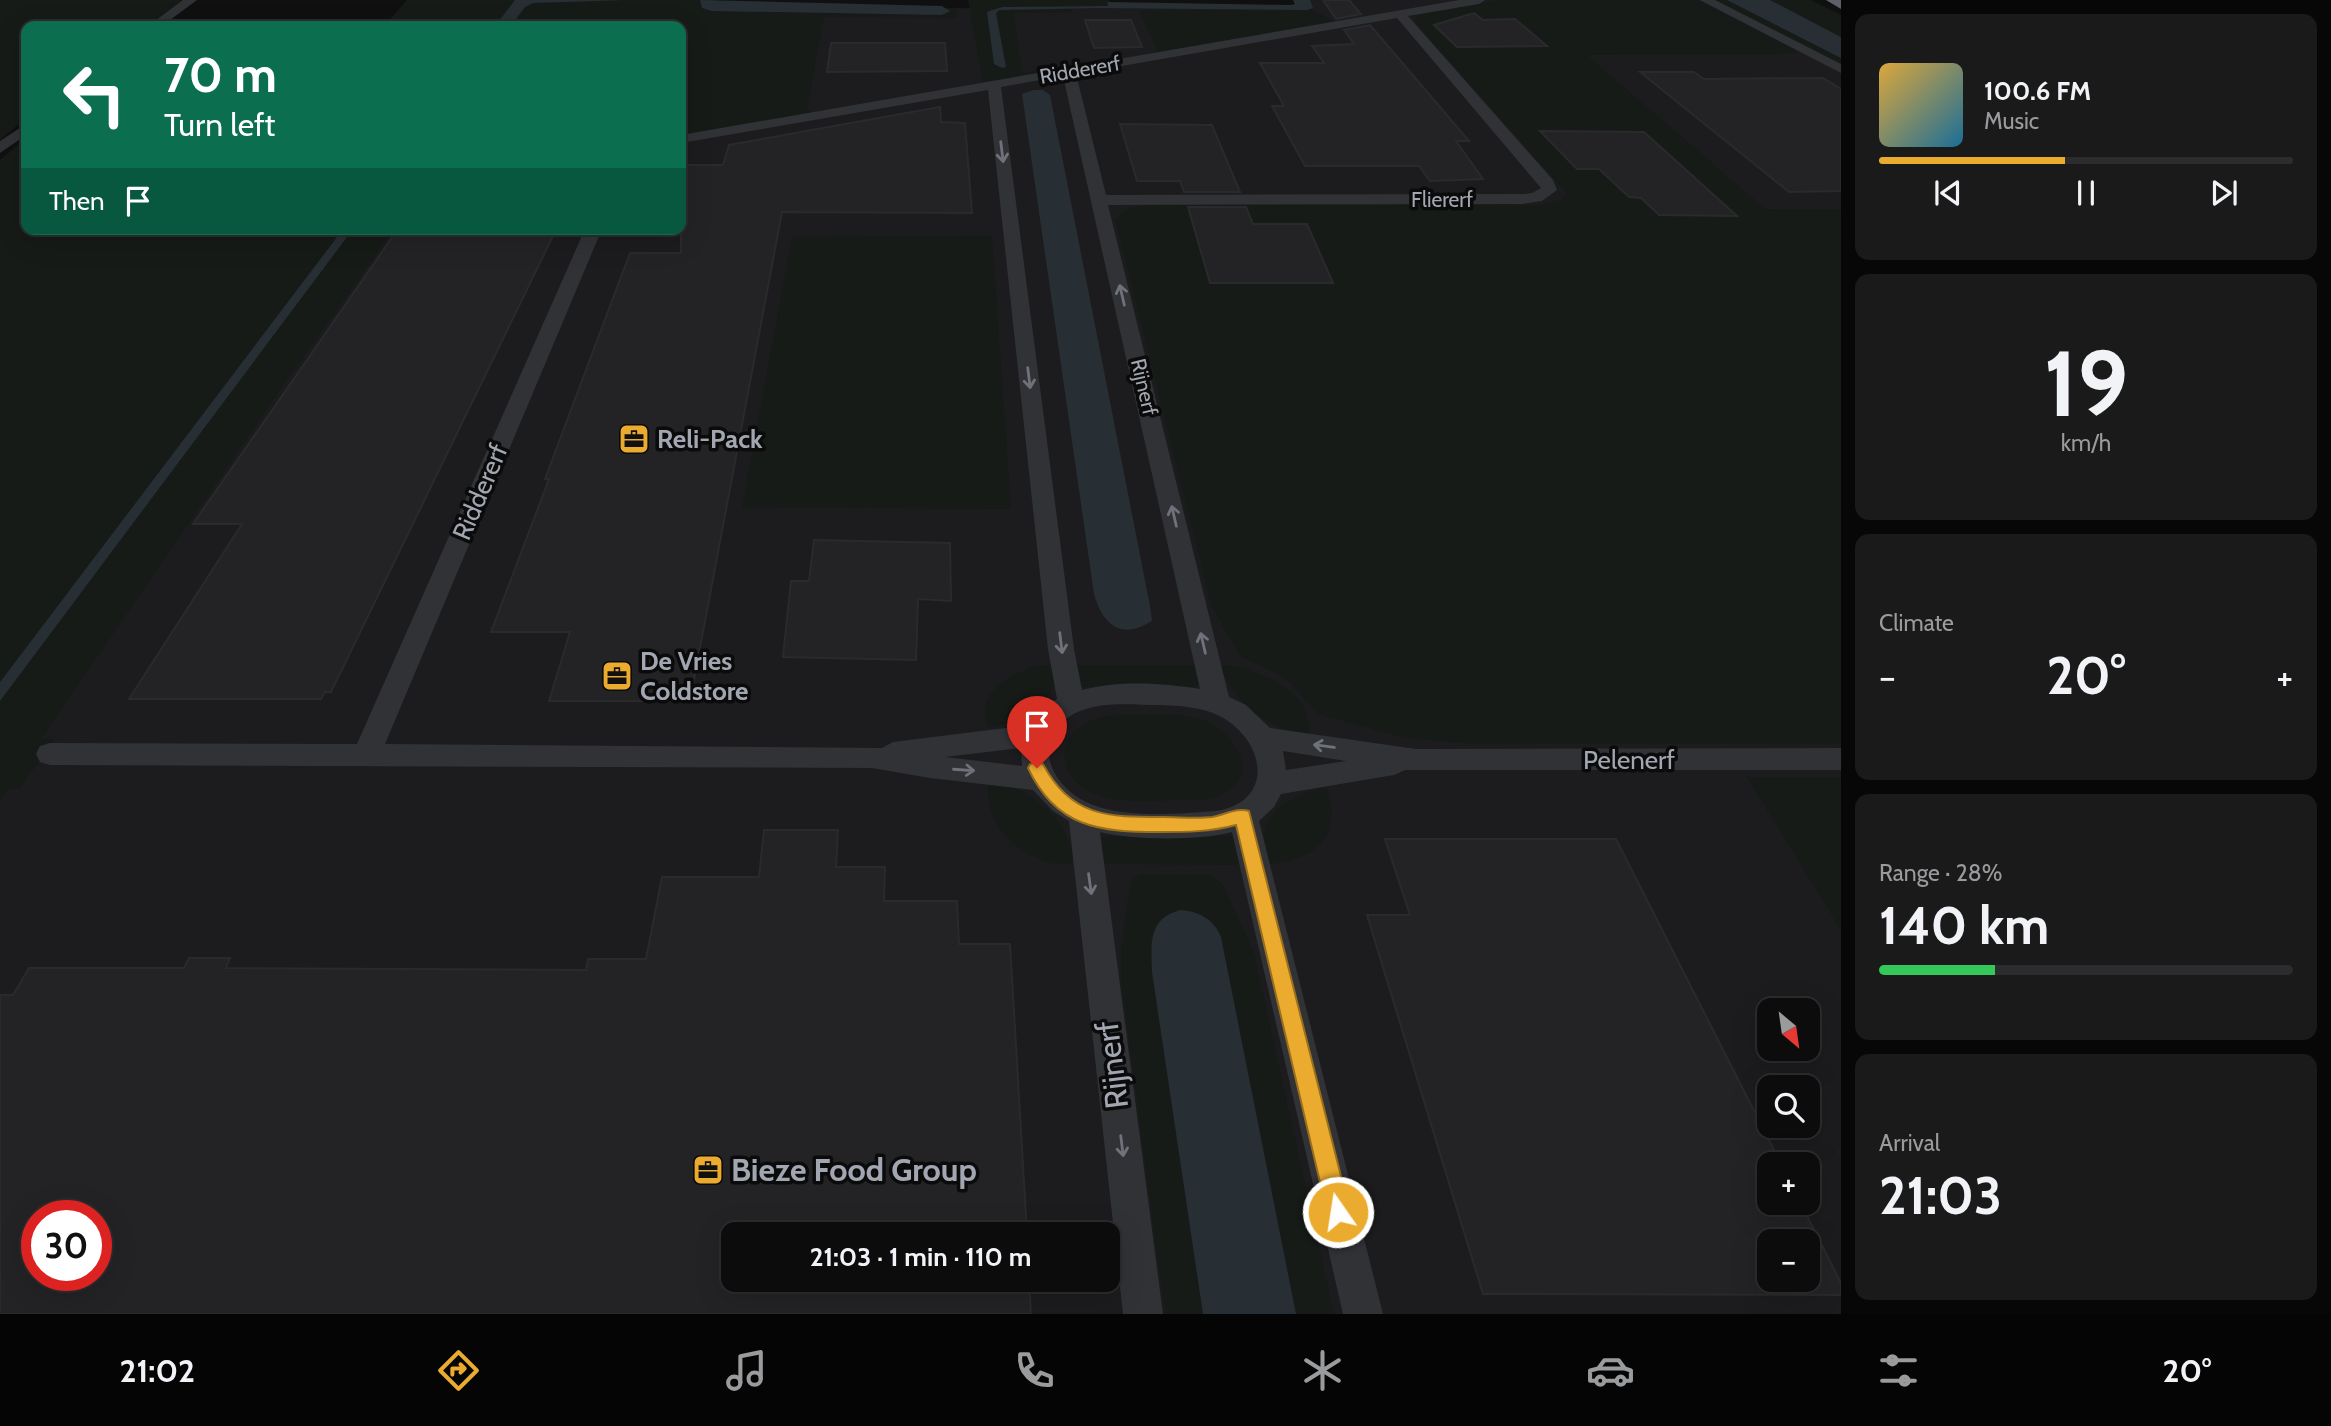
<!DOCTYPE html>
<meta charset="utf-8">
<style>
:root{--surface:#0c0c0d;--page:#1a1a1b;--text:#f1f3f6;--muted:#9a9b9d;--line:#2c2c2e;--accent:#ebab2e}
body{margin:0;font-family:Cabin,sans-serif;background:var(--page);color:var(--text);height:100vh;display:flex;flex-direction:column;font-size:26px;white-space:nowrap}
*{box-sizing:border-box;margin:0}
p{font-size:23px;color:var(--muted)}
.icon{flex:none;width:38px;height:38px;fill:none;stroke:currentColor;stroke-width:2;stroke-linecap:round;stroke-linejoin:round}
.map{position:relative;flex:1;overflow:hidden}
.sheet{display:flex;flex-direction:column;gap:14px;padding:14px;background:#070707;width:490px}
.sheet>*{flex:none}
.hud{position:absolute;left:21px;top:21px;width:665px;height:214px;border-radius:14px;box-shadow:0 7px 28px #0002,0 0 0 2px var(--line);background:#0b6e4f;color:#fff;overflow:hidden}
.needle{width:46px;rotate:151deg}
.tools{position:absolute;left:1757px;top:998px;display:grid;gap:14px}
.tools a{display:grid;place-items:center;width:63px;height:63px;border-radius:14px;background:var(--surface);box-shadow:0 7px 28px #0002,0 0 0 2px var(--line);font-size:35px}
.speed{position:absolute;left:21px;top:1200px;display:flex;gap:14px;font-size:35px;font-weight:700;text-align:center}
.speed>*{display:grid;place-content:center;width:91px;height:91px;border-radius:50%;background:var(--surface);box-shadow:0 7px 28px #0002,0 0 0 2px var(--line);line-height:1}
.speed .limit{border:10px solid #d22;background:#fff;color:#111}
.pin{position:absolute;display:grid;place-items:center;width:60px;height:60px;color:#fff;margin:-72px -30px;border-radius:50% 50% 50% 0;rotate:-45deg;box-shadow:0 0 7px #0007}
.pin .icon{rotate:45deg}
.me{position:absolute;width:77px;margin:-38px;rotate:347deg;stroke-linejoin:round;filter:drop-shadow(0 0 5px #0008)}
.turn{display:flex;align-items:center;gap:24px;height:147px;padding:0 28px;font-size:32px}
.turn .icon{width:91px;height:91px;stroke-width:2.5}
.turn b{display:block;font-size:49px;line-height:60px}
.then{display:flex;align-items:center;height:66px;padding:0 28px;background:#0003;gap:14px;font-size:26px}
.big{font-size:52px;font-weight:800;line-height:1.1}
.sheet .widget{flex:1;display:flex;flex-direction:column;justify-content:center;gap:10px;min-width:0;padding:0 24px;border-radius:14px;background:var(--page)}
.sheet .dial{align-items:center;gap:0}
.dial b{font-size:91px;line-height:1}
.song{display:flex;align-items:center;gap:21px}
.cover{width:84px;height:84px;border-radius:10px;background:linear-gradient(135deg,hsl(40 70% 55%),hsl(200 70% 35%))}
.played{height:7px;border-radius:4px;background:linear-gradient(90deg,var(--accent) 45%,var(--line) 45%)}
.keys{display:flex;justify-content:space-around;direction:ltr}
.heat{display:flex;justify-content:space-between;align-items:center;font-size:38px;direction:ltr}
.charge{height:10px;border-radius:5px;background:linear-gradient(90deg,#34c759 28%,var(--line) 0)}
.trip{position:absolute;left:721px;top:1222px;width:399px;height:70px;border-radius:14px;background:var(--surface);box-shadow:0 7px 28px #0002,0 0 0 2px var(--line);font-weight:800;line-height:70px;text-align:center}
.tab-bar{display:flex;height:112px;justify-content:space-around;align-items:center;background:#050505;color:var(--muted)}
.tab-bar .icon{width:49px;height:49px}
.tab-bar .current{color:var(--accent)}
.tab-bar b{font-size:32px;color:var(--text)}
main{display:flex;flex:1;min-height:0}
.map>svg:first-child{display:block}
</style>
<main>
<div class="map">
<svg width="1841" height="1314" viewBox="0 0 1841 1314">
<rect width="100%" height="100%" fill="#101011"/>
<path fill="#1c1c1e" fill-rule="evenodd" d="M524 0H713L720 9 1301 7 1299 0H1743L1841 49V1314H0V692L349 229H681V26H504ZM1769 1010H1808V1048H1769ZM1769 1087H1808V1125H1769ZM1769 1164H1808V1202H1769ZM37 1216H96V1276H37ZM733 1234H1108V1279H733ZM1769 1241H1808V1279H1769Z"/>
<path fill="#161b17" d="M0 0H184L147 26H26V118L0 140Z
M407 0H515L495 26H384Z
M625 0H700L705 10 712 11 942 15 950 11 946 8H956L957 18 824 17 807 108 812 113 681 135V26H511L525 7 533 3Z
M968 0H1109L1110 2 1107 3 1108 6 1002 7 988 10 994 64 997 11 1072 9 1071 13H1014L1022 73 1047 69 1046 72 983 83Z
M1499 0H1698L1799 52H1794L1796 54 1587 55 1765 209 1841 210V744H1476L1405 738 1318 714 1292 684 1278 674 1240 656 1211 605 1115 219 1128 209 1150 204 1538 205 1561 200 1566 194 1564 190 1414 21 1418 15 1424 14Z
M1715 0H1727L1841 58V64Z
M1770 0H1811L1841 15V37Z
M1311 9 1334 21 1158 52 1139 10Z
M26 138V229H343L0 682V160Z
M353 229H394L280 390 41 739H55L19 789H8L0 801V701Z
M992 236 1011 509 742 507 792 237Z
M1040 665H1051L1056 678C1047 709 1018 725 987 727 975 692 1012 672 1040 665Z
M1076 665H1192L1196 666 1200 684 1196 687 1133 684 1081 687Z
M1224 665C1257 669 1314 691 1309 734 1269 730 1236 705 1221 668Z
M1104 716C1135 716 1175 710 1205 721 1233 732 1262 773 1225 793 1212 800 1198 800 1184 800 1158 800 1129 804 1104 797 1053 783 1050 730 1104 716Z
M1747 777H1841V930Z
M988 783C997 784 1007 784 1015 788 1040 798 1079 834 1071 864 1041 868 1004 843 993 817 988 806 988 795 988 783Z
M1324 788 1328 791C1342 838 1314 860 1269 864 1251 819 1283 797 1324 788Z
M1106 836H1232L1235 837 1241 865 1104 864 1102 863 1099 840Z
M1144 874H1208L1223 885 1254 953 1334 1314H1296L1221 937H1151L1152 972 1203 1314H1165L1121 980V952L1130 883 1134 877Z"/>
<path fill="#272e34" d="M515 0H625L533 3 525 7 511 26H495Z
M700 0 942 6 950 11 942 15 712 11 702 8Z
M1293 0H1310L1313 8 1307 10 1099 8 999 10 996 13 1006 67 1002 68 994 64 987 12 1002 7 1108 6 1107 2 1291 5 1295 4Z
M1727 0H1770L1776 3 1841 37V58Z
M1034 90H1043L1050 95 1150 606 1152 621C1122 640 1103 626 1094 594L1022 94Z
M343 229H353L0 701V682Z
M1180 910C1198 911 1214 919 1221 937L1296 1314H1203L1152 972C1151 943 1148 919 1180 910Z"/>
<path fill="#232325" stroke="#2a2a2d" stroke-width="2" fill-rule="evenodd" d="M1323 0H1349L1361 14 1336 19Z
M1474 13 1483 20 1515 19 1547 46 1457 47 1434 25Z
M1085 20H1131L1142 47 1094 48Z
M1370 25 1469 141H1456L1483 179 1430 181 1419 166H1305L1272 106H1284L1260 63H1324L1312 46 1354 44 1344 30Z
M831 43H945L947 71 827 72Z
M1640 72H1694L1704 79 1823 78 1841 89V191L1789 192Z
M940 107 941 122 965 123 972 213 782 212 690 701H549L570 632H491L549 479H545L630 253H681V179L686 165H723L729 145Z
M1120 124 1212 125 1240 192H1184L1180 181H1137Z
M1540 131 1644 132 1737 216 1659 215 1641 198 1629 197 1599 169H1577Z
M1188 207H1246L1253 224H1307L1333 283H1210Z
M398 229H440L437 234H554L331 692H325L321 699H129L242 524H193Z
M814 540 950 543 951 601 918 599 916 660 783 657 791 581H809Z
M764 830H838L836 867H885L884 901H957L959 944H1010L1027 1234H733V1279H1029L1031 1314H0V995H13L29 968H184L189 958H230L226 968 586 970 588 959H646L662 877H759ZM37 1216H96V1276H37Z
M1385 839H1616L1781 1164H1769V1202H1800L1841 1283V1295L1483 1294 1367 915H1410ZM1769 1241H1808V1279H1769Z"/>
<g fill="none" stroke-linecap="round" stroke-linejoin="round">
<path fill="#313236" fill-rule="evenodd" d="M183 0H197L162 26H148Z
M1459 0H1485L1479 4 1408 16 1553 180 1557 190 1542 201 1523 204 1108 205 1229 697 1246 705 1270 728 1416 749 1841 748V770H1405L1394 775 1281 794 1274 807 1259 821 1383 1314H1343L1232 832C1201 841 1131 840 1100 832L1163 1314H1123L1069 821 1053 811 1033 790 930 778 872 768 50 765 40 762 36 754 40 746 50 743 357 744 585 229H602L385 744 882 748 893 742 1029 725 1042 708 1057 699 1048 649 988 90 681 143V135ZM1397 18 1541 188 1532 193 1523 194 1106 195 1076 74ZM1063 76 1200 689C1163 683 1119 680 1082 690L1074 649 1001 87ZM1160 705C1183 706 1208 707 1228 721 1268 749 1271 803 1215 811 1181 814 1125 818 1093 805 1048 788 1027 734 1080 711 1104 701 1135 705 1160 705ZM1021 748 1022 766 945 757ZM1283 751 1346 761 1286 770Z
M1700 0H1715L1841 64V73Z
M26 124V135L0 153V141Z"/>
<path fill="#5d6067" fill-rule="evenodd" d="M1826 0H1841V9Z"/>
</g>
<defs><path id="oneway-shaft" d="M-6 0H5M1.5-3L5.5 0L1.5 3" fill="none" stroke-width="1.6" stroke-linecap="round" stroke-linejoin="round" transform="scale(1.75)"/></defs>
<g stroke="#6f727a">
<use href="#oneway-shaft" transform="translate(1002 152) rotate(83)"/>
<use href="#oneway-shaft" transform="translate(1122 295) rotate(-103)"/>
<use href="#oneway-shaft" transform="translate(1029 378) rotate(83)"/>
<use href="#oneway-shaft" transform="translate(1174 516) rotate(-103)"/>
<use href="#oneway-shaft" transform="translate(1061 643) rotate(83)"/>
<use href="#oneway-shaft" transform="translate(1203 643) rotate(-103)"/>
<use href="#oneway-shaft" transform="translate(1324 746) rotate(-172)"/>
<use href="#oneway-shaft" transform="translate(964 770) rotate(4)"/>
<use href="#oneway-shaft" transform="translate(1090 884) rotate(82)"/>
<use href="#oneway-shaft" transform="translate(1122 1146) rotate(83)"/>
</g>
<path fill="#ebab2e" stroke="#996f1e" stroke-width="2" d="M1037 762 1043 764C1071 817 1108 817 1163 817 1179 817 1196 819 1212 817 1225 815 1237 807 1249 811L1350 1212 1347 1220 1338 1223 1330 1220 1327 1212 1236 825C1210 832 1186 832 1160 832 1100 832 1056 828 1028 768L1030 764Z"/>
<defs>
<g id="office-square" transform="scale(1.575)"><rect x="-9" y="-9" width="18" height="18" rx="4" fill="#ebab2e" stroke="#0b0b0c"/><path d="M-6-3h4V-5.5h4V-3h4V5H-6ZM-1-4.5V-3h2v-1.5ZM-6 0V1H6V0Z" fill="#111"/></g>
</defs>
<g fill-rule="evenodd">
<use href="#office-square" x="634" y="439"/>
<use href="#office-square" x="617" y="676"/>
<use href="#office-square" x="708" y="1170"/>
</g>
<g text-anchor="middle" stroke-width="7" stroke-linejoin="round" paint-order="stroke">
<g font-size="21" fill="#a1a6b1" stroke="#0b0b0c">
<text transform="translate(1080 70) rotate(-10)" y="7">Riddererf</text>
<text x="1442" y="207">Fliererf</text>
<text transform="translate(1144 387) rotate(77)" y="7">Rijnerf</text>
</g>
<g font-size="26" font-weight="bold" fill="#a1a6b1" stroke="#0b0b0c" text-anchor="start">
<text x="657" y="448">Reli-Pack</text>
<text x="640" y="670">De Vries<tspan x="640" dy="30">Coldstore</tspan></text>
</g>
<g font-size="26" fill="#a1a6b1" stroke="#0b0b0c">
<text transform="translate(480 492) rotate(-67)" y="9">Riddererf</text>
<text x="1629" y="769">Pelenerf</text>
</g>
<g font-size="32" fill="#a1a6b1" stroke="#0b0b0c">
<text transform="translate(1112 1065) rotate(-97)" y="11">Rijnerf</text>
</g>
<g font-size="32" font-weight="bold" fill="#a1a6b1" stroke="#0b0b0c" text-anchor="start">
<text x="731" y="1181">Bieze Food Group</text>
</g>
</g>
</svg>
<div class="tools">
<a><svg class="needle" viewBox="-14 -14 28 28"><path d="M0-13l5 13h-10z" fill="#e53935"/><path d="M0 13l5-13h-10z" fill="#9a9b9d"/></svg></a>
<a><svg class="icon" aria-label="search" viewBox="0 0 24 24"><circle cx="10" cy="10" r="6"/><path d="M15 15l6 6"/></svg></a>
<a>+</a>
<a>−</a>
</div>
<div class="speed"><div class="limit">30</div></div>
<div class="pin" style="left:1037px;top:768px;background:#d93025"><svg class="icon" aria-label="arrive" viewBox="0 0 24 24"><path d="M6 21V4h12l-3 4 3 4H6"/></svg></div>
<svg class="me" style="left:1338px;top:1212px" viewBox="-20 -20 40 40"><circle r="17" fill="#ebab2e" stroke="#fff" stroke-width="3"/><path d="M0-11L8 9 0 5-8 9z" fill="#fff"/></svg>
<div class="trip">21:03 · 1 min · 110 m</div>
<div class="hud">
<div class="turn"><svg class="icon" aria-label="left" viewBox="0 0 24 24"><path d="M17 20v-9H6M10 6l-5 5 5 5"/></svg><div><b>70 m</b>Turn left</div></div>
<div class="then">Then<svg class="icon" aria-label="arrive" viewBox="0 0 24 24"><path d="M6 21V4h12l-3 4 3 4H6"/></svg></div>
</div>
</div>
<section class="sheet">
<div class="widget">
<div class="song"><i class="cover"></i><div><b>100.6 FM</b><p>Music</p></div></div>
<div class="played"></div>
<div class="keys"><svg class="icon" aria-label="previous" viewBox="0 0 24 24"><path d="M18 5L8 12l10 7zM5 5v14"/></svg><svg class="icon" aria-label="pause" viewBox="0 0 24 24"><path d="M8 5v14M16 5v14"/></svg><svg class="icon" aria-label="next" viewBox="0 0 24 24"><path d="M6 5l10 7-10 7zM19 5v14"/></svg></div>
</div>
<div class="widget dial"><b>19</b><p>km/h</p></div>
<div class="widget"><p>Climate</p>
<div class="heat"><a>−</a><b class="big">20°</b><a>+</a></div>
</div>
<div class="widget"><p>Range · 28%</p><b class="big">140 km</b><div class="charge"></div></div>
<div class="widget"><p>Arrival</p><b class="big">21:03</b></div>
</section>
</main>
<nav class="tab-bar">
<b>21:02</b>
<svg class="icon current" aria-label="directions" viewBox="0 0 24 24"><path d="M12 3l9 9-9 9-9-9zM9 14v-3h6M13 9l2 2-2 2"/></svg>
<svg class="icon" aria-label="music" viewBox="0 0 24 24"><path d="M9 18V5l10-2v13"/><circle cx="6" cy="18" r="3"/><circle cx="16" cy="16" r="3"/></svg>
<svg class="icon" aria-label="phone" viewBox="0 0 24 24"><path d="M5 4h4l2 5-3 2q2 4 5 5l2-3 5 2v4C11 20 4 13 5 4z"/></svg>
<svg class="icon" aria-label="climate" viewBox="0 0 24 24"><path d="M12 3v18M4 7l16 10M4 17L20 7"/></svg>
<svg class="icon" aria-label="car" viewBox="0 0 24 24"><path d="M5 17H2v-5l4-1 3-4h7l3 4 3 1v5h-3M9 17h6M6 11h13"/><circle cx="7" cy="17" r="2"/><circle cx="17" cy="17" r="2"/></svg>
<svg class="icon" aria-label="filters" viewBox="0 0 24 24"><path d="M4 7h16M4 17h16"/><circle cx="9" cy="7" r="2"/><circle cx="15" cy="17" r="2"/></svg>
<b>20°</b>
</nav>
